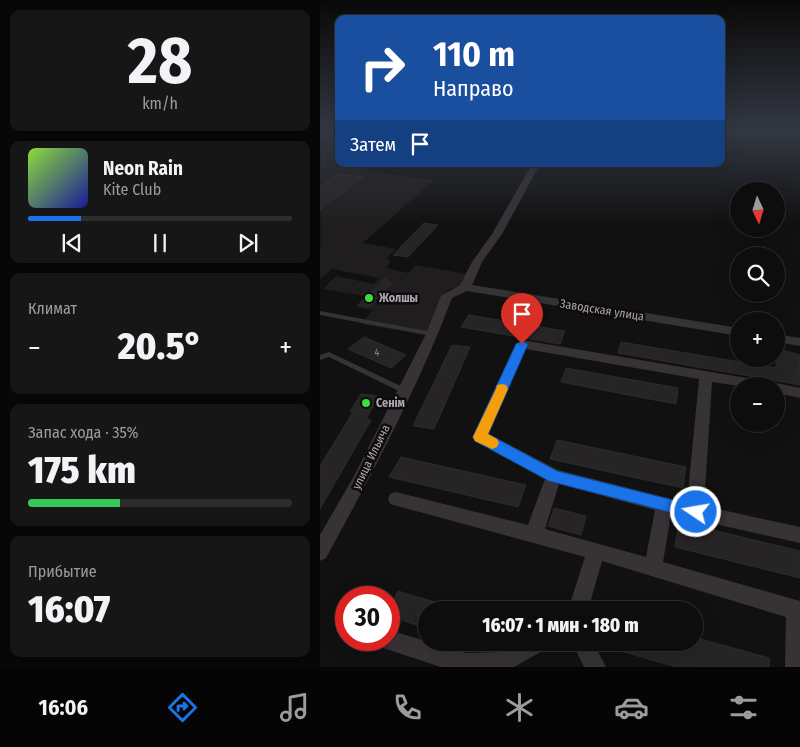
<!DOCTYPE html>
<html lang="ru">
<meta charset="utf-8">
<style>
:root{--surface:#0e0d0d;--page:#171616;--text:#f1f3f6;--muted:#9b9c9d;--line:#2e2d2e;--accent:#1a73e8}
body{margin:0;font-family:"Fira Sans Condensed",sans-serif;background:var(--page);color:var(--text);height:100vh;display:flex;flex-direction:column;font-size:19px;white-space:nowrap}
*{box-sizing:border-box;margin:0}
p{font-size:16px;color:var(--muted)}
.icon{flex:none;width:28px;height:28px;fill:none;stroke:currentColor;stroke-width:2;stroke-linecap:round;stroke-linejoin:round}
.map{position:relative;flex:1;overflow:hidden}
.drawer{display:flex;flex-direction:column;gap:10px;padding:10px;background:#080707;width:320px}
.drawer>*{flex:none}
.top-card{position:absolute;left:15px;top:15px;width:390px;height:152px;border-radius:10px;box-shadow:0 5px 20px #0002,0 0 0 1px var(--line);background:#1a4fa0;color:#fff;overflow:hidden}
.needle{width:32px;rotate:176deg}
.buttons{position:absolute;left:410px;top:182px;display:grid;gap:10px}
.buttons a{display:grid;place-items:center;width:55px;height:55px;border-radius:50%;background:var(--surface);box-shadow:0 5px 20px #0002,0 0 0 1px var(--line);font-size:25px}
.speed{position:absolute;left:15px;top:586px;display:flex;gap:10px;font-size:25px;font-weight:700;text-align:center}
.speed>*{display:grid;place-content:center;width:65px;height:65px;border-radius:50%;background:var(--surface);box-shadow:0 5px 20px #0002,0 0 0 1px var(--line);line-height:1}
.speed .limit{border:8px solid #d22;background:#fff;color:#111}
.pin{position:absolute;display:grid;place-items:center;width:42px;height:42px;color:#fff;margin:-51px -21px;border-radius:50% 50% 50% 0;rotate:-45deg;box-shadow:0 0 5px #0007}
.pin .icon{rotate:45deg}
.me{position:absolute;width:55px;margin:-28px;rotate:282deg;stroke-linejoin:round;filter:drop-shadow(0 0 4px #0008)}
.turn{display:flex;align-items:center;gap:18px;height:105px;padding:0 15px;font-size:22px}
.turn .icon{width:65px;height:65px;stroke-width:2.5}
.turn b{display:block;font-size:35px;line-height:42px}
.then{display:flex;align-items:center;height:48px;padding:0 15px;background:#0003;gap:10px;font-size:19px}
.big{font-size:38px;font-weight:800;line-height:1.1}
.drawer .card{flex:1;display:flex;flex-direction:column;justify-content:center;gap:8px;min-width:0;padding:0 18px;border-radius:10px;background:var(--page)}
.drawer .dial{align-items:center;gap:0}
.dial b{font-size:65px;line-height:1}
.song{display:flex;align-items:center;gap:15px}
.cover{width:60px;height:60px;border-radius:8px;background:linear-gradient(135deg,hsl(90 70% 55%),hsl(240 70% 35%))}
.played{height:5px;border-radius:2px;background:linear-gradient(90deg,var(--accent) 20%,var(--line) 20%)}
.keys{display:flex;justify-content:space-around;direction:ltr}
.heat{display:flex;justify-content:space-between;align-items:center;font-size:28px;direction:ltr}
.charge{height:8px;border-radius:4px;background:linear-gradient(90deg,#34c759 35%,var(--line) 0)}
.trip{position:absolute;left:98px;top:601px;width:285px;height:50px;border-radius:25px;background:var(--surface);box-shadow:0 5px 20px #0002,0 0 0 1px var(--line);font-weight:800;line-height:50px;text-align:center}
.dock{display:flex;height:80px;justify-content:space-around;align-items:center;background:#060505;color:var(--muted)}
.dock .icon{width:35px;height:35px}
.dock .current{color:var(--accent)}
.dock b{font-size:22px;color:var(--text)}
main{display:flex;flex:1;min-height:0}
.map>svg:first-child{display:block}
</style>
<main>
<section class="drawer">
<div class="card dial"><b>28</b><p>km/h</p></div>
<div class="card">
<div class="song"><i class="cover"></i><div><b>Neon Rain</b><p>Kite Club</p></div></div>
<div class="played"></div>
<div class="keys"><svg class="icon" aria-label="previous" viewBox="0 0 24 24"><path d="M18 5L8 12l10 7zM5 5v14"/></svg><svg class="icon" aria-label="pause" viewBox="0 0 24 24"><path d="M8 5v14M16 5v14"/></svg><svg class="icon" aria-label="next" viewBox="0 0 24 24"><path d="M6 5l10 7-10 7zM19 5v14"/></svg></div>
</div>
<div class="card"><p>Климат</p>
<div class="heat"><a>−</a><b class="big">20.5°</b><a>+</a></div>
</div>
<div class="card"><p>Запас хода · 35%</p><b class="big">175 km</b><div class="charge"></div></div>
<div class="card"><p>Прибытие</p><b class="big">16:07</b></div>
</section>
<div class="map">
<svg width="480" height="667" viewBox="0 0 480 667">
<rect width="100%" height="100%" fill="#121111"/>
<path fill="#1f1d1e" d="M1 131H19V164H56L47 171 114 180 43 243 76 249 66 259 71 261 66 268 88 273 96 265 146 274 139 286 130 289 123 296 108 335 41 324 53 310 36 307 44 296 3 289 16 276 54 284 59 278 12 269 0 279Z"/>
<path fill="#262425" stroke="#2e2b2d" d="M18 174 43 177 0 210V184L3 185Z
M104 223 118 225 88 257 73 255Z
M65 278 71 284 49 307 39 305Z
M149 315 245 331 240 344 141 327Z
M44 337 86 355 71 368 28 349Z
M301 342 456 368V349L466 351 480 355V385L298 353Z
M132 345 150 347 114 429 93 426Z
M246 368 358 388 356 404 241 382Z
M41 394 59 396 46 419 51 420 0 509V466L33 412 30 411Z
M237 440 366 467 363 488 230 459Z
M81 457 206 485 198 507 69 477Z
M234 508 266 516 261 535 228 526Z
M359 522 480 551V578L355 547Z
M78 591 135 608V610H106V628L69 616V609Z
M374 637 449 658V667H356L280 645 281 642H374Z"/>
<g fill="none" stroke-linecap="round" stroke-linejoin="round">
<path fill="#363236" fill-rule="evenodd" d="M0 311 112 332 115 334 112 336 0 315Z
M9 352 85 388 86 390 85 392H81L9 357 0 360V355Z"/>
<path fill="#363236" fill-rule="evenodd" d="M212 164H220L182 234 162 262 152 285 419 328V336L147 291 132 298C98 388 52 474 6 558L0 561V535L34 476 106 334 121 296 140 285 152 262 172 234Z
M456 334 480 338V346L456 342Z
M202 340 444 381 451 385 456 383 480 388V398L456 393V386H419L392 382 384 506 480 527V543L351 514 343 562 480 601V667H465L466 617 282 561 268 610H248L265 557 70 504 68 499 70 494 76 492 208 525 225 479 155 441 152 437 196 344ZM206 349 379 379 367 503 238 470 169 434ZM239 484 335 510 326 557 225 529Z
M69 630 146 653 180 652 197 642H229L226 649 194 667H121L60 647 57 640H69Z
M252 642H273L286 667H264Z"/>
</g>
<linearGradient id="sky" x2="0" y2="1"><stop stop-color="#0a0909"/><stop offset="0.58" stop-color="#333843"/><stop offset="1" stop-color="#333843" stop-opacity="0"/></linearGradient>
<rect width="480" height="224" fill="url(#sky)"/>
<path fill="#1a73e8" stroke="#114b97" d="M202 341 208 344 168 434 237 471 381 507 383 512 381 517 376 519 229 481 155 441 153 437 196 344Z"/>
<path fill="#f59e0b" d="M182 384 186 385 188 389 168 434 177 439 179 443 177 447 172 449 155 441 153 437 176 389 177 385Z"/>
<g fill="#3fdc3e" stroke="#0d0c0c" stroke-width="2">
<circle cx="49" cy="298" r="5"/>
<circle cx="46" cy="403" r="5"/>
</g>
<g text-anchor="middle" stroke-width="5" stroke-linejoin="round" paint-order="stroke">
<g font-size="10" fill="#8e828d">
<text x="57" y="356">4</text>
</g>
<g font-size="12" font-weight="bold" fill="#b1a3b1" stroke="#0d0c0c" text-anchor="start">
<text x="59" y="302">Жолшы</text>
<text x="56" y="407">Сенiм</text>
</g>
<g font-size="12" fill="#b1a3b1" stroke="#0d0c0c">
<text transform="translate(282 310) rotate(9)" y="4">Заводская улица</text>
<text transform="translate(51 457) rotate(-64)" y="4">улица Ильича</text>
</g>
</g>
</svg>
<div class="buttons">
<a><svg class="needle" viewBox="-14 -14 28 28"><path d="M0-13l5 13h-10z" fill="#e53935"/><path d="M0 13l5-13h-10z" fill="#9b9c9d"/></svg></a>
<a><svg class="icon" aria-label="search" viewBox="0 0 24 24"><circle cx="10" cy="10" r="6"/><path d="M15 15l6 6"/></svg></a>
<a>+</a>
<a>−</a>
</div>
<div class="speed"><div class="limit">30</div></div>
<div class="pin" style="left:202px;top:344px;background:#d93025"><svg class="icon" aria-label="arrive" viewBox="0 0 24 24"><path d="M6 21V4h12l-3 4 3 4H6"/></svg></div>
<svg class="me" style="left:376px;top:512px" viewBox="-20 -20 40 40"><circle r="17" fill="#1a73e8" stroke="#fff" stroke-width="3"/><path d="M0-11L8 9 0 5-8 9z" fill="#fff"/></svg>
<div class="trip">16:07 · 1 мин · 180 m</div>
<div class="top-card">
<div class="turn"><svg class="icon" aria-label="right" viewBox="0 0 24 24"><path d="M7 20v-9h11M14 6l5 5-5 5"/></svg><div><b>110 m</b>Направо</div></div>
<div class="then">Затем<svg class="icon" aria-label="arrive" viewBox="0 0 24 24"><path d="M6 21V4h12l-3 4 3 4H6"/></svg></div>
</div>
</div>
</main>
<nav class="dock">
<b>16:06</b>
<svg class="icon current" aria-label="directions" viewBox="0 0 24 24"><path d="M12 3l9 9-9 9-9-9zM9 14v-3h6M13 9l2 2-2 2"/></svg>
<svg class="icon" aria-label="music" viewBox="0 0 24 24"><path d="M9 18V5l10-2v13"/><circle cx="6" cy="18" r="3"/><circle cx="16" cy="16" r="3"/></svg>
<svg class="icon" aria-label="phone" viewBox="0 0 24 24"><path d="M5 4h4l2 5-3 2q2 4 5 5l2-3 5 2v4C11 20 4 13 5 4z"/></svg>
<svg class="icon" aria-label="climate" viewBox="0 0 24 24"><path d="M12 3v18M4 7l16 10M4 17L20 7"/></svg>
<svg class="icon" aria-label="car" viewBox="0 0 24 24"><path d="M5 17H2v-5l4-1 3-4h7l3 4 3 1v5h-3M9 17h6M6 11h13"/><circle cx="7" cy="17" r="2"/><circle cx="17" cy="17" r="2"/></svg>
<svg class="icon" aria-label="filters" viewBox="0 0 24 24"><path d="M4 7h16M4 17h16"/><circle cx="9" cy="7" r="2"/><circle cx="15" cy="17" r="2"/></svg>
</nav>
